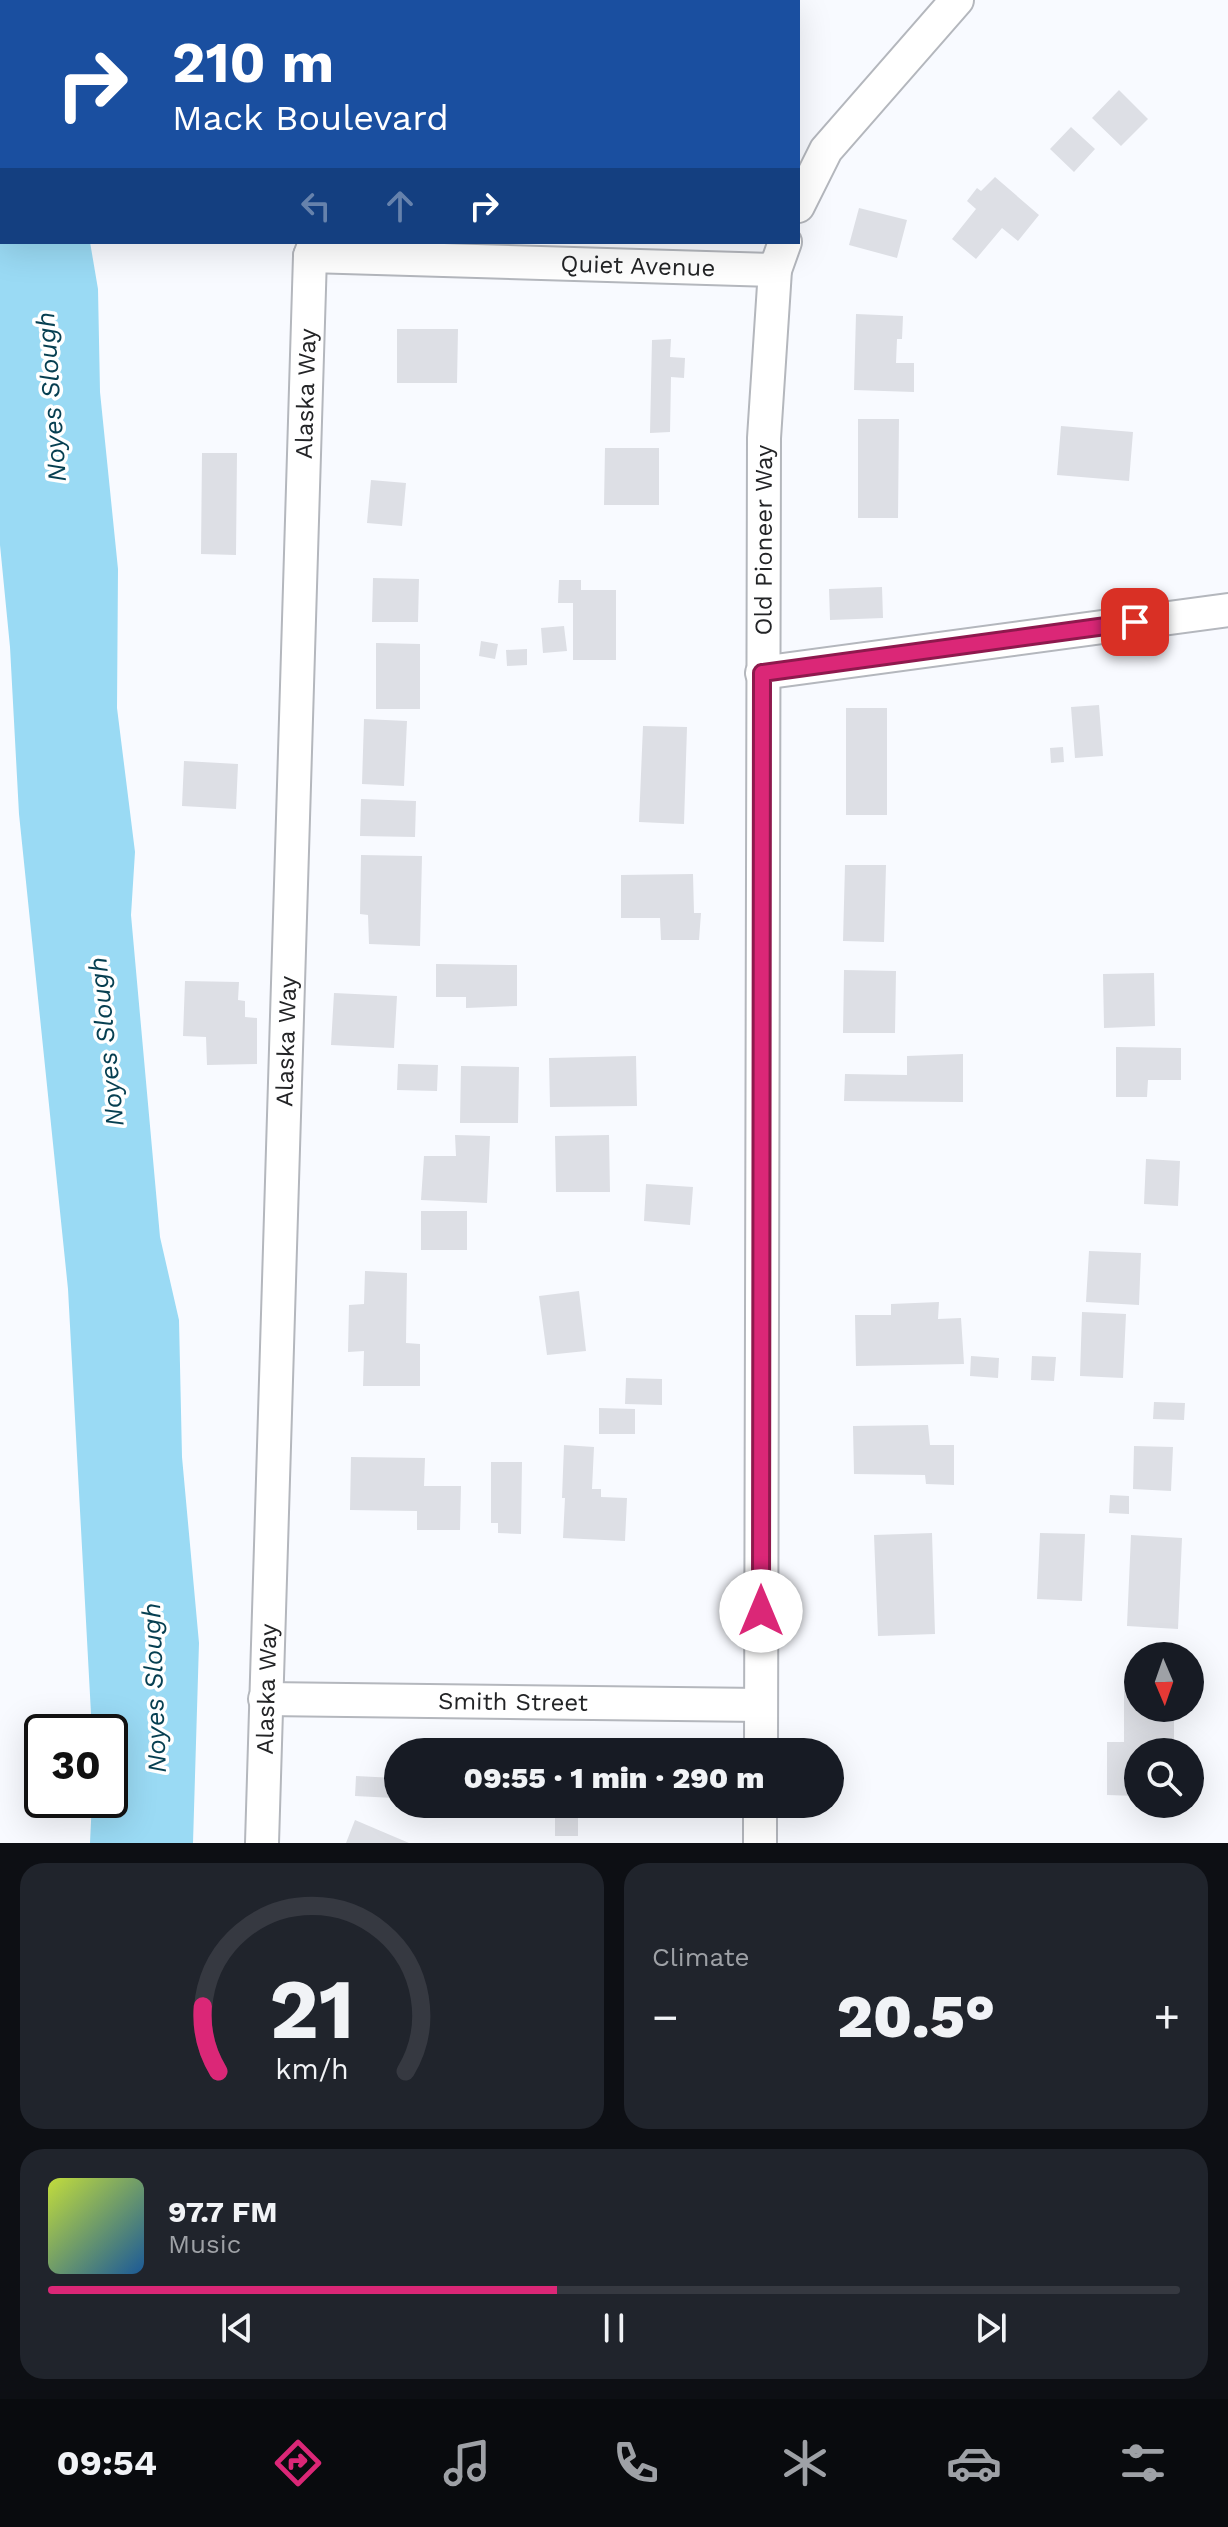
<!DOCTYPE html>
<meta charset="utf-8">
<style>
:root{--surface:#171b24;--page:#20242c;--text:#f1f3f6;--muted:#9ea1a6;--line:#363941;--accent:#db2777}
body{margin:0;font-family:"Work Sans",sans-serif;background:var(--page);color:var(--text);height:100vh;display:flex;flex-direction:column;font-size:30px;white-space:nowrap}
*{box-sizing:border-box;margin:0}
p{font-size:26px;color:var(--muted)}
.icon{flex:none;width:44px;height:44px;fill:none;stroke:currentColor;stroke-width:2;stroke-linecap:round;stroke-linejoin:round}
.map{position:relative;height:1843px;overflow:hidden}
.panel{display:flex;flex-direction:column;gap:20px;padding:20px;background:#0d0f14;flex:1}
.panel>*{flex:none}
.top-card{position:absolute;left:0px;top:0px;width:800px;height:244px;box-shadow:0 8px 32px #0002;background:#1a4fa0;color:#fff;overflow:hidden}
.needle{width:52px;rotate:178deg}
.tools{position:absolute;left:1124px;top:1642px;display:grid;gap:16px}
.tools a{display:grid;place-items:center;width:80px;height:80px;border-radius:50%;background:var(--surface);box-shadow:0 8px 32px #0002;font-size:40px}
.speed{position:absolute;left:24px;top:1714px;display:flex;gap:16px;font-size:40px;font-weight:700;text-align:center}
.speed>*{display:grid;place-content:center;width:104px;height:104px;border-radius:50%;background:var(--surface);box-shadow:0 8px 32px #0002;line-height:1}
.speed .limit{border:4px solid #111;border-radius:12px;background:#fff;color:#111}
.pin{position:absolute;display:grid;place-items:center;width:68px;height:68px;color:#fff;margin:-34px;border-radius:16px;box-shadow:0 4px 12px #0006}
.me{position:absolute;width:88px;margin:-44px;rotate:0deg;stroke-linejoin:round;filter:drop-shadow(0 0 6px #0008)}
.turn{display:flex;align-items:center;gap:28px;height:168px;padding:0 40px;font-size:36px}
.turn .icon{width:104px;height:104px;stroke-width:2.5}
.turn b{display:block;font-size:56px;line-height:68px}
.lanes{display:flex;align-items:center;height:76px;padding:0 40px;background:#0003;justify-content:center;gap:40px;direction:ltr}
.lanes .off{opacity:.35}
.big{font-size:60px;font-weight:800;line-height:1.1}
.panel .widget{flex:1;display:flex;flex-direction:column;justify-content:center;gap:12px;min-width:0;padding:0 28px;border-radius:24px;background:var(--page)}
.panel .dial{align-items:center;gap:0}
.dial svg{height:208px;overflow:visible;fill:none;stroke:var(--line);stroke-width:7;stroke-linecap:round;text-anchor:middle}
.dial text{fill:var(--text);stroke:none}
.song{display:flex;align-items:center;gap:24px}
.cover{width:96px;height:96px;border-radius:12px;background:linear-gradient(135deg,hsl(70 70% 55%),hsl(210 70% 35%))}
.played{height:8px;border-radius:4px;background:linear-gradient(90deg,var(--accent) 45%,var(--line) 45%)}
.keys{display:flex;justify-content:space-around;direction:ltr}
.heat{display:flex;justify-content:space-between;align-items:center;font-size:44px;direction:ltr}
.panel .tiles{flex:1;display:grid;gap:20px;grid-template-columns:1fr 1fr}
.widget:last-child{grid-column:span 2}
.trip{position:absolute;left:384px;top:1738px;width:460px;height:80px;border-radius:40px;background:var(--surface);box-shadow:0 8px 32px #0002;font-weight:800;line-height:80px;text-align:center}
.dock{display:flex;height:128px;justify-content:space-around;align-items:center;background:#090b0e;color:var(--muted)}
.dock .icon{width:56px;height:56px}
.dock .on{color:var(--accent)}
.dock b{font-size:36px;color:var(--text)}
.map>svg:first-child{display:block}
</style>
<div class="map">
<svg width="1228" height="1843" viewBox="0 0 1228 1843">
<rect width="100%" height="100%" fill="#f8faff"/>
<path fill="#9adaf4" d="M0 0H79V2H2V242H90L98 289 100 392 118 569 117 708 135 852 131 915 160 1237 179 1320 182 1457 199 1643 193 1843H90L92 1800H110V1732H92L68 1289 19 814 10 647 0 545Z"/>
<path fill="#dddfe5" d="M1119 90 1148 119 1121 146 1092 118Z
M1071 127 1095 149 1074 172 1050 149Z
M995 177 1039 215 1018 241 1002 228 976 259 952 239 976 209 967 201 977 188 981 191Z
M859 208 907 220 897 258 849 245Z
M856 314 903 316 902 339H897L896 363H914V392L854 390Z
M397 329H458L457 383H397Z
M671 339 670 357 685 358 684 378 671 377 670 432 650 433 652 340Z
M858 419H899L898 518H858Z
M1061 426 1133 432 1129 481 1057 475Z
M605 448H659V505H604Z
M202 453H237L236 555 201 554Z
M371 480 406 483 402 526 367 523Z
M373 578 419 579 418 622H372Z
M559 580H581V590H616V660H573V603H558Z
M882 587 883 618 830 620 829 589Z
M564 626 567 651 543 653 541 628Z
M481 641 498 644 495 659 479 656Z
M376 643 420 644V709H376Z
M527 649V665L507 666 506 650Z
M1099 705 1103 756 1075 758 1071 707Z
M846 708H887V815H846Z
M364 719 407 721 404 786 362 784Z
M643 726 687 727 684 824 639 822Z
M1063 747 1064 762 1051 763 1050 748Z
M184 761 238 764 236 809 182 806Z
M361 799 416 801 415 837 360 836Z
M361 855 422 856 420 946 369 944 368 915 360 914Z
M845 865H886L884 942 843 941Z
M693 874 694 913H701L699 940H661L660 918H621V875Z
M436 964 517 965V1006L466 1008V997H436Z
M844 970 896 971 895 1033H843Z
M1154 973 1155 1026 1104 1028 1103 974Z
M185 981 239 982 238 1000 245 1001V1017L257 1018V1064L207 1065 206 1037 183 1036Z
M334 993 397 996 394 1048 331 1045Z
M1116 1047 1181 1048V1080H1148L1147 1097H1116Z
M963 1054V1102L844 1101 845 1074 907 1075V1056Z
M636 1056 637 1106 550 1107 549 1058Z
M398 1064 438 1065 437 1091 397 1090Z
M461 1066 519 1067 518 1123H460Z
M455 1135 490 1136 487 1203 421 1200 424 1156H456Z
M609 1135 610 1192H556L555 1136Z
M1146 1159 1180 1161 1178 1206 1144 1204Z
M646 1184 693 1187 690 1225 644 1221Z
M421 1211H467V1250H421Z
M1089 1251 1141 1253 1139 1305 1086 1302Z
M365 1271 407 1273 406 1343 420 1344V1386H363L364 1351 348 1352 349 1305 364 1304Z
M579 1291 586 1351 547 1355 539 1296Z
M939 1302 938 1319 961 1318 964 1364 856 1366 855 1315H891V1304Z
M1082 1312 1126 1314 1123 1378 1080 1376Z
M971 1356 999 1358 998 1378 970 1376Z
M1032 1356 1056 1357 1054 1381 1031 1380Z
M626 1378 662 1379V1405L625 1404Z
M1154 1402 1185 1403 1184 1420 1153 1419Z
M599 1408 635 1409V1434H599Z
M928 1425 930 1445H954V1485L926 1484 925 1475 854 1474 853 1426Z
M564 1445 594 1447 592 1489H601V1497L627 1498 625 1541 563 1538 565 1498H562Z
M1134 1446 1173 1447 1171 1491 1133 1489Z
M351 1457 425 1458 424 1486H461L460 1530H417V1511L350 1510Z
M491 1462H522L521 1534 498 1533V1523H491Z
M1110 1495 1129 1496V1514L1109 1513Z
M932 1533 935 1634 878 1636 874 1535Z
M1040 1533 1085 1534 1082 1601 1037 1599Z
M1131 1535 1182 1538 1178 1629 1127 1626Z
M1124 1691H1138V1708H1174V1752H1138V1796L1107 1795V1742H1124Z
M356 1776 395 1778 394 1798 355 1796Z
M452 1804H501V1809H452Z
M529 1804H599V1818L578 1817V1836H555V1818H529Z
M355 1820 409 1843H346Z"/>
<g fill="none" stroke-linecap="round" stroke-linejoin="round">
<g stroke="#b4b7bd" stroke-width="36">
<g id="minor">
<path d="M395 2 396 0"/>
<path d="M798 206 826 150 957 0"/>
<path id="s1" d="M310 256 775 270"/>
<path d="M762 673 1228 610"/>
<path id="s2" d="M265 1699 761 1705"/>
<path id="s3" d="M761 1752 764 438 775 270 785 242"/>
<path id="s4" d="M262 1843 310 256 315 242"/>
<path d="M760 1843V1804"/>
</g>
</g>
<use href="#minor" stroke="#fff" stroke-width="32"/>
</g>
<g fill="none" stroke-linecap="round" stroke-linejoin="round">
<g stroke="#8e194d" stroke-width="20">
<path id="route" d="M761 1611 762 673 1135 622"/>
</g>
<use href="#route" stroke="#db2777" stroke-width="14"/>
</g>
<g text-anchor="middle" stroke-width="7" stroke-linejoin="round" paint-order="stroke">
<g font-size="24" fill="#232426" stroke="#fff">
<text dy="8" stroke="none"><textPath href="#s1" startOffset="328">Quiet Avenue</textPath></text>
<text dy="8" stroke="none"><textPath href="#s4" startOffset="1450">Alaska Way</textPath></text>
<text dy="8" stroke="none"><textPath href="#s3" startOffset="1212">Old Pioneer Way</textPath></text>
<text dy="8" stroke="none"><textPath href="#s4" startOffset="802">Alaska Way</textPath></text>
<text dy="8" stroke="none"><textPath href="#s4" startOffset="154">Alaska Way</textPath></text>
<text dy="8" stroke="none"><textPath href="#s2" startOffset="248">Smith Street</textPath></text>
</g>
<g font-size="26" font-style="italic" fill="#063f51" stroke="#fff">
<text transform="translate(51 397) rotate(-94)" y="9">Noyes Slough</text>
<text transform="translate(106 1042) rotate(-96)" y="9">Noyes Slough</text>
<text transform="translate(154 1688) rotate(-92)" y="9">Noyes Slough</text>
</g>
</g>
</svg>
<div class="tools">
<a><svg class="needle" viewBox="-14 -14 28 28"><path d="M0-13l5 13h-10z" fill="#e53935"/><path d="M0 13l5-13h-10z" fill="#9ea1a6"/></svg></a>
<a><svg class="icon" aria-label="search" viewBox="0 0 24 24"><circle cx="10" cy="10" r="6"/><path d="M15 15l6 6"/></svg></a>
</div>
<div class="speed"><div class="limit">30</div></div>
<div class="pin" style="left:1135px;top:622px;background:#d93025"><svg class="icon" aria-label="arrive" viewBox="0 0 24 24"><path d="M6 21V4h12l-3 4 3 4H6"/></svg></div>
<svg class="me" style="left:761px;top:1611px" viewBox="-20 -20 40 40"><circle r="19" fill="#fff"/><path d="M0-13L10 11 0 6-10 11z" fill="#db2777"/></svg>
<div class="trip">09:55 · 1 min · 290 m</div>
<div class="top-card">
<div class="turn"><svg class="icon" aria-label="right" viewBox="0 0 24 24"><path d="M7 20v-9h11M14 6l5 5-5 5"/></svg><div><b>210 m</b>Mack Boulevard</div></div>
<div class="lanes"><svg class="icon off" aria-label="left" viewBox="0 0 24 24"><path d="M17 20v-9H6M10 6l-5 5 5 5"/></svg><svg class="icon off" aria-label="ahead" viewBox="0 0 24 24"><path d="M12 20V5M6 11l6-6 6 6"/></svg><svg class="icon" aria-label="right" viewBox="0 0 24 24"><path d="M7 20v-9h11M14 6l5 5-5 5"/></svg></div>
</div>
</div>
<section class="panel">
<div class="tiles">
<div class="widget dial"><svg viewBox="0 0 100 80">
<path d="M14 69A42 42 0 1 1 86 69"/>
<path d="M14 69A42 42 0 0 1 8 44" stroke="#db2777"/>
<text x="50" y="56" font-size="32" font-weight="700">21</text>
<text x="50" y="72" font-size="11">km/h</text>
</svg></div>
<div class="widget"><p>Climate</p>
<div class="heat"><a>−</a><b class="big">20.5°</b><a>+</a></div>
</div>
<div class="widget">
<div class="song"><i class="cover"></i><div><b>97.7 FM</b><p>Music</p></div></div>
<div class="played"></div>
<div class="keys"><svg class="icon" aria-label="previous" viewBox="0 0 24 24"><path d="M18 5L8 12l10 7zM5 5v14"/></svg><svg class="icon" aria-label="pause" viewBox="0 0 24 24"><path d="M8 5v14M16 5v14"/></svg><svg class="icon" aria-label="next" viewBox="0 0 24 24"><path d="M6 5l10 7-10 7zM19 5v14"/></svg></div>
</div>
</div>
</section>
<nav class="dock">
<b>09:54</b>
<svg class="icon on" aria-label="directions" viewBox="0 0 24 24"><path d="M12 3l9 9-9 9-9-9zM9 14v-3h6M13 9l2 2-2 2"/></svg>
<svg class="icon" aria-label="music" viewBox="0 0 24 24"><path d="M9 18V5l10-2v13"/><circle cx="6" cy="18" r="3"/><circle cx="16" cy="16" r="3"/></svg>
<svg class="icon" aria-label="phone" viewBox="0 0 24 24"><path d="M5 4h4l2 5-3 2q2 4 5 5l2-3 5 2v4C11 20 4 13 5 4z"/></svg>
<svg class="icon" aria-label="climate" viewBox="0 0 24 24"><path d="M12 3v18M4 7l16 10M4 17L20 7"/></svg>
<svg class="icon" aria-label="car" viewBox="0 0 24 24"><path d="M5 17H2v-5l4-1 3-4h7l3 4 3 1v5h-3M9 17h6M6 11h13"/><circle cx="7" cy="17" r="2"/><circle cx="17" cy="17" r="2"/></svg>
<svg class="icon" aria-label="filters" viewBox="0 0 24 24"><path d="M4 7h16M4 17h16"/><circle cx="9" cy="7" r="2"/><circle cx="15" cy="17" r="2"/></svg>
</nav>
